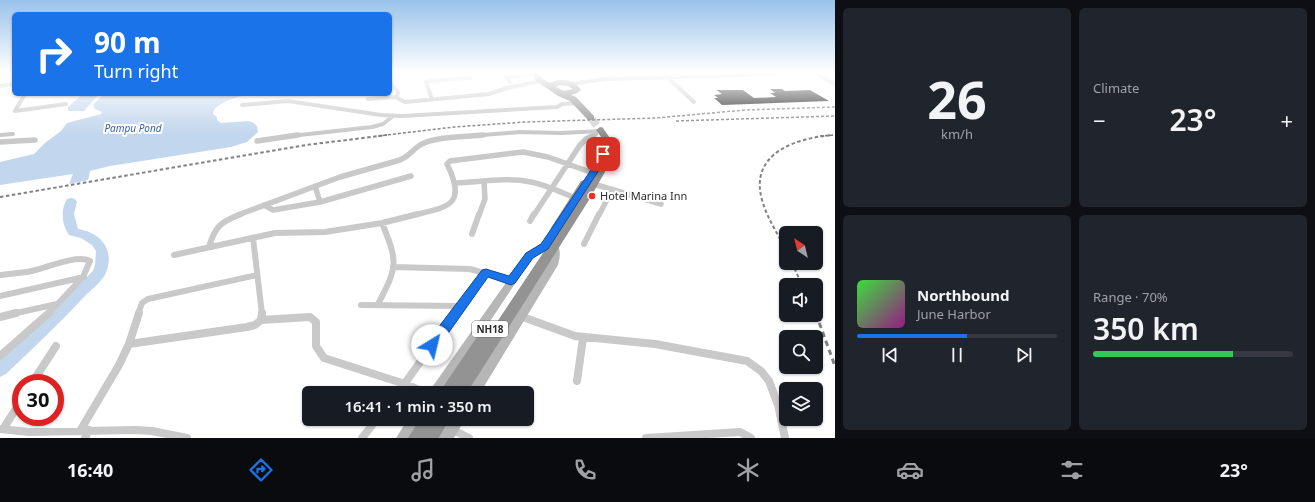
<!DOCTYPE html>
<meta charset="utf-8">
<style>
:root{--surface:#171b24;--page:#20242c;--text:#f1f3f6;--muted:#9ea1a6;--line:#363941;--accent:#1a73e8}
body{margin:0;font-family:"Noto Sans",sans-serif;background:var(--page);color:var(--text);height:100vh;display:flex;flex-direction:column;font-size:15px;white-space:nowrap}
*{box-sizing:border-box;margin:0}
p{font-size:13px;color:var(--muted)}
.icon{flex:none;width:22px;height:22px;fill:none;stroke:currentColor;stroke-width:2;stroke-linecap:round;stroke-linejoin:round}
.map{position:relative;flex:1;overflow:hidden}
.panel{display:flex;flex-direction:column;gap:8px;padding:8px;background:#0d0f14;width:480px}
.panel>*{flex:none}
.banner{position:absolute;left:12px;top:12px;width:380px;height:84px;border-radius:6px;box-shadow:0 1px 3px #0004;background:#1a73e8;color:#fff;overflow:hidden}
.needle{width:26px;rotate:325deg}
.controls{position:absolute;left:779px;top:226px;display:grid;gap:8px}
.controls a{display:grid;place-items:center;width:44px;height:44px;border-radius:6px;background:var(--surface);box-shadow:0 1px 3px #0004;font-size:20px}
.speed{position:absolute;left:12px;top:374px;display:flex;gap:8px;font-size:20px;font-weight:700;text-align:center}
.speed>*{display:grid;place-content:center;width:52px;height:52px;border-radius:50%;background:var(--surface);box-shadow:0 1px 3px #0004;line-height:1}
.speed .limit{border:6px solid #d22;background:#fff;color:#111}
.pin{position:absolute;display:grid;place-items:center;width:34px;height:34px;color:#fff;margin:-17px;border-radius:8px;box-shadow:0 2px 6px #0006}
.me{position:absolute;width:44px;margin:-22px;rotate:36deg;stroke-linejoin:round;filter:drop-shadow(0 0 3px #0008)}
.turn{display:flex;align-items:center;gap:14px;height:84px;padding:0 16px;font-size:18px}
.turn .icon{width:52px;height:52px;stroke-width:2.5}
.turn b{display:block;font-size:28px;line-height:34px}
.big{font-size:30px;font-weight:600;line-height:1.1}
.panel .card{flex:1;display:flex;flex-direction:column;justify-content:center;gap:6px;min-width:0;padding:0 14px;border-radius:6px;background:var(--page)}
.panel .dial{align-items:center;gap:0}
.dial b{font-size:52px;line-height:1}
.song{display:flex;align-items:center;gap:12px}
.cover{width:48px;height:48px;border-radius:6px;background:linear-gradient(135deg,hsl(120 70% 55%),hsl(310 70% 35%))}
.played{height:4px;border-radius:2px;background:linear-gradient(90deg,var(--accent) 55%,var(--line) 55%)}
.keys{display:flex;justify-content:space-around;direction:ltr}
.heat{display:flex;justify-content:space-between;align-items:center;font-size:22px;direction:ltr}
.charge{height:6px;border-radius:3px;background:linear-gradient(90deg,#34c759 70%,var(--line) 0)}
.panel .tiles{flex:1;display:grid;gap:8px;grid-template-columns:repeat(2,1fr)}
.trip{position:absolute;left:302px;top:386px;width:232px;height:40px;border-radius:6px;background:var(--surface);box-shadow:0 1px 3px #0004;font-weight:600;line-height:40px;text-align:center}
.tabs{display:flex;height:64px;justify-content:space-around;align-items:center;background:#090b0e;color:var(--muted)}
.tabs .icon{width:28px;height:28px}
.tabs .selected{color:var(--accent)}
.tabs b{font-size:18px;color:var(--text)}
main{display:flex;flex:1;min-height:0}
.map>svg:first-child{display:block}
</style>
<main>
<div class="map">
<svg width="835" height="438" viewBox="0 0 835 438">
<rect width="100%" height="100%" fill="#fff"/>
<path fill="#c2d6ed" d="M83 94H99L84 111H68V107Z
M104 94H246C237 98 213 103 213 114L217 117V120L221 123 248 121 252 122 257 126 258 132 247 142 231 147 110 166 90 171 88 180 69 184 73 174 0 185V162L34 154 45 143 61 131 67 123 101 114 102 112 95 109 93 105Z"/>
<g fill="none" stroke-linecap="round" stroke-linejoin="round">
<path fill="#c2d6ed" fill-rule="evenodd" d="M71 198 75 199 77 202 74 214 78 229C102 233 116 251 105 275 100 283 91 290 84 297 59 324 32 349 6 374L0 377V358L65 299 93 271 95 265 96 251 92 245 81 238 69 235C62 225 60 210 67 199Z"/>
</g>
<path fill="#131313" d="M770 89H782L785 91 810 90 829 101 722 105 714 98H718L714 95 722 94 716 90H743L754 98 776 97 770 93H775Z"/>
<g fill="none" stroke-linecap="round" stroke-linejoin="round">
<path stroke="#d5d5d5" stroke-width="8" stroke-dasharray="8 4" stroke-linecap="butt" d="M592 119 600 130"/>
<path stroke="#c9c9c9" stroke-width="4" d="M815 73 835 84
M667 77 694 102
M510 82 506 77 536 74
M390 83 398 92 397 97
M0 86 14 84
M25 94 15 111 66 104
M368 99 395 97 405 102 489 94 507 88 541 81
M432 99 426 82 427 81 470 78
M242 105 288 101 381 115 402 116 557 107 562 104 576 103
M0 135 13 134
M291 136 372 127 383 124 393 116
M471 136 520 132 561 133 601 131
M592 136 596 134"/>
<path stroke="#c9c9c9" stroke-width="5.5" d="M257 141 298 135
M0 142 35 140
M456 183C481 182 506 177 531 182 546 185 561 192 575 198
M590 183 661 204
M315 186 320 202
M264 205 273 210 320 202 411 176
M238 215 340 177 400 160C411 155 412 150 420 145 435 136 465 137 483 135
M414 215C449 207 467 205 447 164L450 161 523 152 548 157 593 173
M479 215 485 199 484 182
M534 215 580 145 586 139 594 135
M599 215 612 190"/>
<path stroke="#c9c9c9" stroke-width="6" d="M530 221 534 214
M472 234 479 214
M253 238 262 314
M584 244 599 214
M209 247C215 226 221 222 241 214
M174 255 275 233 325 232 382 223 418 214
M393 267 470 269 511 281
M0 275C10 274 21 273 32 271 47 268 76 254 90 261L83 277 48 314
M0 296 84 277
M378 304C398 266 398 262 382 223
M361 305 460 306 454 314
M460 306 486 272
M12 314 57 304
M138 314 142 303 148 299 257 275"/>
<path stroke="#c9c9c9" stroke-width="8" d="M520 316 575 336 655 344 747 361 761 371 769 381 778 405 785 438
M0 317 16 313
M261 320 310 317 316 322V346L324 358 405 384 426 393
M129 344 247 327 255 325 261 320 262 313
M0 356 49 313
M577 381 583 338
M32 383 56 346
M398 393 455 313
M0 429 29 432 136 430 152 431 187 438
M3 429 21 401
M451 429 469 438
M80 431 119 365 129 344 139 313
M85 438 89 430
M362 438 377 419
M646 438 740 432 751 438"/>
<path fill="#b6b6b6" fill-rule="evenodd" d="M762 73H778L779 74 776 76 605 81 570 86 567 84 570 82 605 77Z
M554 242 557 243C561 250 560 258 558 265L480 393H467L516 313 548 264 550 257 549 247 533 257 442 393H428L527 253 545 243 549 245 551 243Z
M408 419H423L411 438H396Z
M450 419H465L454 438H439Z"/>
<path fill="#939393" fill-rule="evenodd" d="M532 73H538L542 78 550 83C560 78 574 79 581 90L577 93 571 95 576 97 594 116V120H588L570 101 558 96 536 81ZM559 85 568 86 573 89 564 91 556 87Z
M600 127 603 128 614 144 615 150 610 163 589 200 467 393H439L485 325 490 323 495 325 557 232 553 231 551 228 581 181 585 180 589 182C594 174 609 153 605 143 603 139 599 134 596 130Z
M420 419H450L439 438H408Z"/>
<path stroke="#818181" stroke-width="1.5" stroke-dasharray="3 2" stroke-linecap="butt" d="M676 121 835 116
M378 136 454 127 525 122 656 118 745 110 835 107
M820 136 835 135"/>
<path stroke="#818181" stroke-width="2" stroke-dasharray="3.5 2.5" stroke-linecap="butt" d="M0 197 306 145 387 135
M786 250C778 234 767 218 762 200 749 153 796 138 833 135
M792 263 802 285"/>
<path stroke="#818181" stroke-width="3" stroke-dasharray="5.5 4" stroke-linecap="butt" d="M816 314 835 366"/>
</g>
<linearGradient id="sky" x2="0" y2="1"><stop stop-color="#99c2ea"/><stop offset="0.54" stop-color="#fff"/><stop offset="1" stop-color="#fff" stop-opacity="0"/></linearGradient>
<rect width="835" height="134" fill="url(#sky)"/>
<path fill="#1a73e8" stroke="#114b97" d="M603 151 607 154 597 173 548 249 533 258 515 283 511 285 488 277 437 349 432 350 428 349 426 345 428 341 482 270 486 269 509 276 526 253 541 244 589 173 599 154Z"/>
<circle fill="#f12d20" stroke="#fff" stroke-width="1.5" cx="592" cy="196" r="4"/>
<g text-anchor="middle" stroke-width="4" stroke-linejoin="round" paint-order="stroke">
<g font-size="10" font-style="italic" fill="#356293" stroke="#fff">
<text x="133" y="132">Pampu Pond</text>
</g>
<rect fill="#fff" stroke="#6b6b6b" stroke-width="1" x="472" y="321" width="36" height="16" rx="3"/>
<g font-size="10" font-weight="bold" fill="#2c2c2c">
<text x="490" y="333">NH18</text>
</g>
<g font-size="11" fill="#2c2c2c" stroke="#fff" text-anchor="start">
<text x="600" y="200">Hotel Marina Inn</text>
</g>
</g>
</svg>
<div class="controls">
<a><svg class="needle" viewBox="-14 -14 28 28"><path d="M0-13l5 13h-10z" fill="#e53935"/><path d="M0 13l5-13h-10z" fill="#9ea1a6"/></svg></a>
<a><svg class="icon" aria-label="sound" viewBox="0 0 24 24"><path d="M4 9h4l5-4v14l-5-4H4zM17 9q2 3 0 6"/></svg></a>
<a><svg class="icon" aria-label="search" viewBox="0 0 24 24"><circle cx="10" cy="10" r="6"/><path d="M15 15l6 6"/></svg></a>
<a><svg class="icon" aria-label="layers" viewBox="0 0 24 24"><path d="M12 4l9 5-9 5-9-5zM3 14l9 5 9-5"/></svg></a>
</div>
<div class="speed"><div class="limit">30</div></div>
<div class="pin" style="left:603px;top:154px;background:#d93025"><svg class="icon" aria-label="arrive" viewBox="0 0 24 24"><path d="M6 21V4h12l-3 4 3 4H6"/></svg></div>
<svg class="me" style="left:432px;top:345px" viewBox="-20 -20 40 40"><circle r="19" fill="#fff"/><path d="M0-13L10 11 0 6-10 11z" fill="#1a73e8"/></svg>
<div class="trip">16:41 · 1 min · 350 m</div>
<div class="banner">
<div class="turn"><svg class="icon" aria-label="right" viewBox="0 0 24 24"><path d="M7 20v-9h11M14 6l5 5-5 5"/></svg><div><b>90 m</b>Turn right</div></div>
</div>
</div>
<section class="panel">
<div class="tiles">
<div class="card dial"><b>26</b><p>km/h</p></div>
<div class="card"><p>Climate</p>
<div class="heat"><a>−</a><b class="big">23°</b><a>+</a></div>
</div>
<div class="card">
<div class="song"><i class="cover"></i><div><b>Northbound</b><p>June Harbor</p></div></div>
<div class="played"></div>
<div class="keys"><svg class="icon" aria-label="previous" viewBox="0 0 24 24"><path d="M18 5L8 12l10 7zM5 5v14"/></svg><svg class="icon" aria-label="pause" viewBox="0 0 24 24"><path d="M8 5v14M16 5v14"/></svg><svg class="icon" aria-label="next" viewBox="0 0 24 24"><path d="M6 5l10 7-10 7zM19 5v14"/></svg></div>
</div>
<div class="card"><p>Range · 70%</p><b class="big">350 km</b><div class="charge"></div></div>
</div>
</section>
</main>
<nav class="tabs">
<b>16:40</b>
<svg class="icon selected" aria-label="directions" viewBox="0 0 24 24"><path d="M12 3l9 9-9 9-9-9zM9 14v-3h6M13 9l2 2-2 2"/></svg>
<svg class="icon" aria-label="music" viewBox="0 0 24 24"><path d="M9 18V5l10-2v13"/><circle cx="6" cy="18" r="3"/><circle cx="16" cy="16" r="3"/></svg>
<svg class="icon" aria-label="phone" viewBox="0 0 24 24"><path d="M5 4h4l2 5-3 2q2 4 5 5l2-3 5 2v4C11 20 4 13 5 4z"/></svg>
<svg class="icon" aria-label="climate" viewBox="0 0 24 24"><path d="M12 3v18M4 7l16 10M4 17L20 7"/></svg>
<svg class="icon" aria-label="car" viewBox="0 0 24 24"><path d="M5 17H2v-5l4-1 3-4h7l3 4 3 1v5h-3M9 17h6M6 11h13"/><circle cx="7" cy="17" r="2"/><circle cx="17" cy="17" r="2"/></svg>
<svg class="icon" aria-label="filters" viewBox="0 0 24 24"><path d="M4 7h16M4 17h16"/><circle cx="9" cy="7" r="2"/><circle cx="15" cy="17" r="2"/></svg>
<b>23°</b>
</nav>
